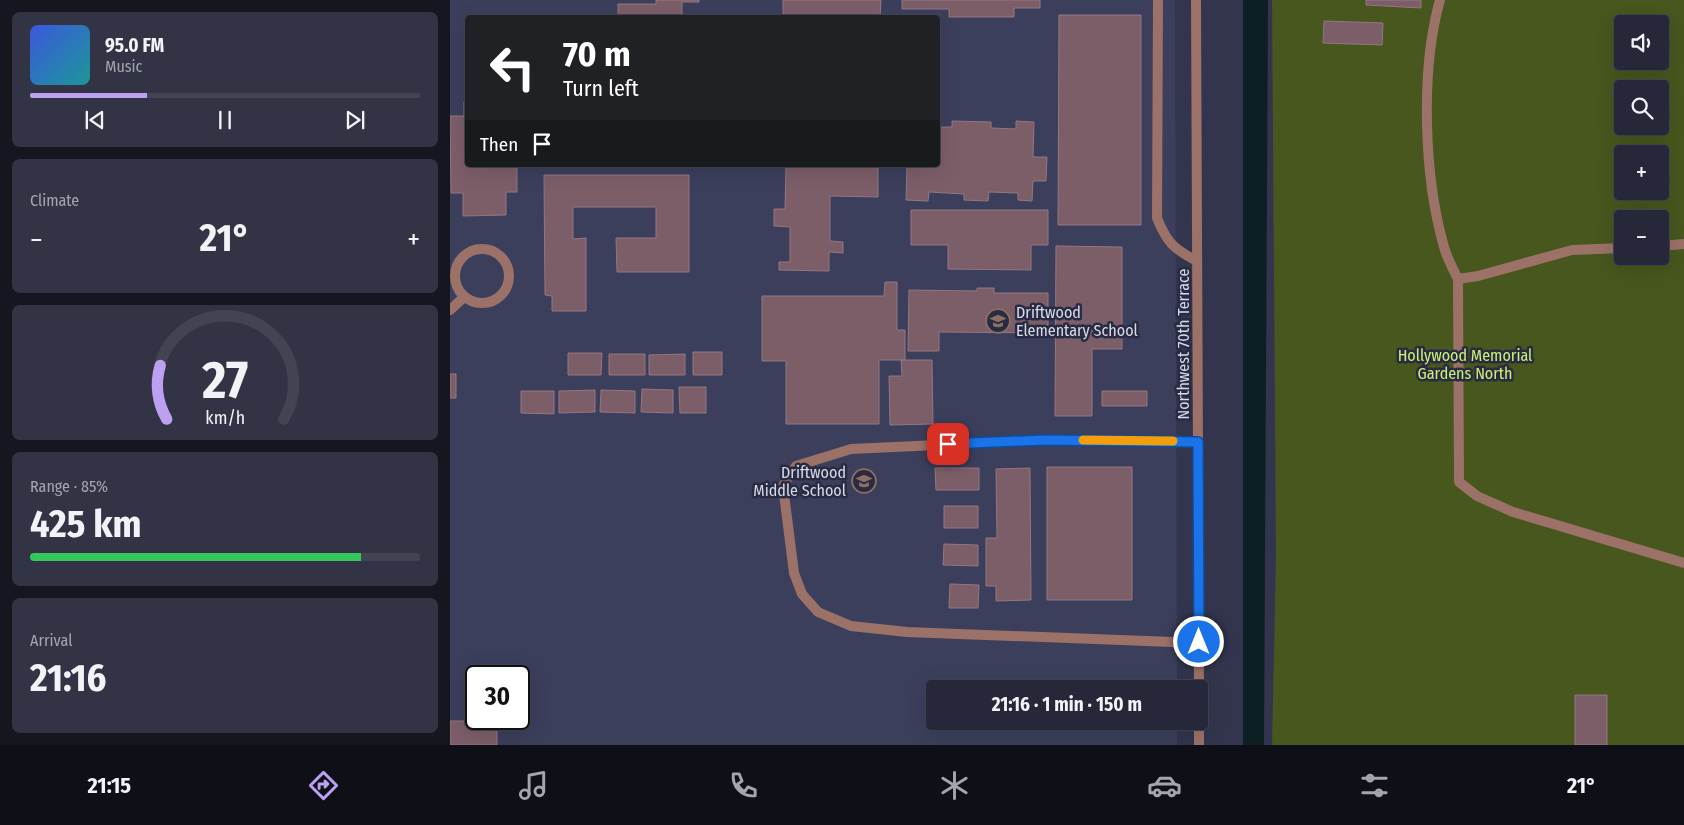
<!DOCTYPE html>
<meta charset="utf-8">
<style>
:root{--surface:#26283a;--page:#323445;--text:#f1f3f6;--muted:#a4a6af;--line:#424454;--accent:#bca0f2}
body{margin:0;font-family:"Fira Sans Condensed",sans-serif;background:var(--page);color:var(--text);height:100vh;display:flex;flex-direction:column;font-size:19px;white-space:nowrap}
*{box-sizing:border-box;margin:0}
p{font-size:16px;color:var(--muted)}
.icon{flex:none;width:28px;height:28px;fill:none;stroke:currentColor;stroke-width:2;stroke-linecap:round;stroke-linejoin:round}
.map{position:relative;flex:1;overflow:hidden}
.panel{display:flex;flex-direction:column;gap:12px;padding:12px;background:#151620;width:450px}
.panel>*{flex:none}
.top-card{position:absolute;left:15px;top:15px;width:475px;height:152px;border-radius:5px;box-shadow:0 5px 20px #0002,0 0 0 1px var(--line);background:#202124;color:#fff;overflow:hidden}
.controls{position:absolute;left:1164px;top:15px;display:grid;gap:10px}
.controls a{display:grid;place-items:center;width:55px;height:55px;border-radius:5px;background:var(--surface);box-shadow:0 5px 20px #0002,0 0 0 1px var(--line);font-size:25px}
.speed{position:absolute;left:15px;top:665px;display:flex;gap:10px;font-size:25px;font-weight:700;text-align:center}
.speed>*{display:grid;place-content:center;width:65px;height:65px;border-radius:50%;background:var(--surface);box-shadow:0 5px 20px #0002,0 0 0 1px var(--line);line-height:1}
.speed .limit{border:2px solid #111;border-radius:8px;background:#fff;color:#111}
.pin{position:absolute;display:grid;place-items:center;width:42px;height:42px;color:#fff;margin:-21px;border-radius:10px;box-shadow:0 2px 8px #0006}
.me{position:absolute;width:55px;margin:-28px;rotate:0deg;stroke-linejoin:round;filter:drop-shadow(0 0 4px #0008)}
.turn{display:flex;align-items:center;gap:18px;height:105px;padding:0 15px;font-size:22px}
.turn .icon{width:65px;height:65px;stroke-width:2.5}
.turn b{display:block;font-size:35px;line-height:42px}
.then{display:flex;align-items:center;height:48px;padding:0 15px;background:#0003;gap:10px;font-size:19px}
.big{font-size:38px;font-weight:700;line-height:1.1}
.panel .card{flex:1;display:flex;flex-direction:column;justify-content:center;gap:8px;min-width:0;padding:0 18px;border-radius:8px;background:var(--page)}
.panel .dial{align-items:center;gap:0}
.dial svg{height:130px;overflow:visible;fill:none;stroke:var(--line);stroke-width:7;stroke-linecap:round;text-anchor:middle}
.dial text{fill:var(--text);stroke:none}
.song{display:flex;align-items:center;gap:15px}
.cover{width:60px;height:60px;border-radius:8px;background:linear-gradient(135deg,hsl(230 70% 55%),hsl(180 70% 35%))}
.played{height:5px;border-radius:2px;background:linear-gradient(90deg,var(--accent) 30%,var(--line) 30%)}
.keys{display:flex;justify-content:space-around;direction:ltr}
.heat{display:flex;justify-content:space-between;align-items:center;font-size:28px;direction:ltr}
.charge{height:8px;border-radius:4px;background:linear-gradient(90deg,#34c759 85%,var(--line) 0)}
.trip{position:absolute;left:476px;top:680px;width:282px;height:50px;border-radius:5px;background:var(--surface);box-shadow:0 5px 20px #0002,0 0 0 1px var(--line);font-weight:700;line-height:50px;text-align:center}
.menu{display:flex;height:80px;justify-content:space-around;align-items:center;background:#0f1017;color:var(--muted)}
.menu .icon{width:35px;height:35px}
.menu .on{color:var(--accent)}
.menu b{font-size:22px;color:var(--text)}
main{display:flex;flex:1;min-height:0}
.map>svg:first-child{display:block}
</style>
<main>
<section class="panel">
<div class="card">
<div class="song"><i class="cover"></i><div><b>95.0 FM</b><p>Music</p></div></div>
<div class="played"></div>
<div class="keys"><svg class="icon" aria-label="previous" viewBox="0 0 24 24"><path d="M18 5L8 12l10 7zM5 5v14"/></svg><svg class="icon" aria-label="pause" viewBox="0 0 24 24"><path d="M8 5v14M16 5v14"/></svg><svg class="icon" aria-label="next" viewBox="0 0 24 24"><path d="M6 5l10 7-10 7zM19 5v14"/></svg></div>
</div>
<div class="card"><p>Climate</p>
<div class="heat"><a>−</a><b class="big">21°</b><a>+</a></div>
</div>
<div class="card dial"><svg viewBox="0 0 100 80">
<path d="M14 69A42 42 0 1 1 86 69"/>
<path d="M14 69A42 42 0 0 1 10 36" stroke="#bca0f2"/>
<text x="50" y="56" font-size="32" font-weight="700">27</text>
<text x="50" y="72" font-size="11">km/h</text>
</svg></div>
<div class="card"><p>Range · 85%</p><b class="big">425 km</b><div class="charge"></div></div>
<div class="card"><p>Arrival</p><b class="big">21:16</b></div>
</section>
<div class="map">
<svg width="1234" height="745" viewBox="0 0 1234 745">
<rect width="100%" height="100%" fill="#32354d"/>
<path fill="#3b3f5c" fill-rule="evenodd" d="M0 0H725L727 689H485V721H727V745H0ZM18 18H488V165H18ZM26 676H69V719H26Z"/>
<path fill="#47571d" fill-rule="evenodd" d="M822 0H1234V745H822L826 556ZM1172 24H1210V61H1172ZM1172 89H1210V126H1172ZM1172 154H1210V191H1172ZM1172 219H1210V256H1172Z"/>
<path fill="#0d1f23" d="M793 0H818L814 745H793Z"/>
<path fill="#7c5e69" stroke="#957681" d="M206 0H249V2H232V18H168V4H206Z
M333 0H431L430 18H333Z
M452 0H590V8H564V17H499V9H452Z
M916 0H971V8L916 5Z
M609 15H691V225H608Z
M874 21 933 23 932 45 873 43Z
M14 102H18V165H67V192H56V215L13 216V193H1L0 116H14Z
M502 121 541 122V128L566 129V121L584 122 583 157H597L596 181H583L582 201 568 200V193L539 192 538 201 514 200V194L479 192 478 201 456 200 457 165H488V127H502Z
M336 165H455V166H428V197L380 196V241L393 242V253L379 252V271L329 270V262H340V227L324 226V209H335Z
M94 175H239V272H167L166 238H206V207H123V239L136 238V311H102V296L95 295Z
M461 210H598V245H581V270L498 269V245H461Z
M606 246 672 247V349H642V416H605Z
M435 282H447V330H455V360H429V424H336V361H312V296H434Z
M527 288H544V293H598V333L489 332V351H458L459 290 527 291Z
M243 352H272V375H243Z
M118 353H152L151 375H118Z
M159 354H195V375H159Z
M235 354V375H199V355Z
M451 360H482L483 424 440 425 439 376H452Z
M0 374H6V398H0Z
M229 387H256V413H230Z
M192 389 223 390V413L191 412Z
M145 390V412L109 413V391Z
M151 390 185 391V413L150 412Z
M71 391H104V414L71 413Z
M652 391H697V406H652Z
M597 467H682V600H597Z
M485 468H529V490H486Z
M580 468 581 600 546 601V586H536V538H547L546 469Z
M494 506H528V528H494Z
M494 544 528 545V566L493 565Z
M500 584 529 585 528 608H499Z
M1125 695H1157V745H1125Z
M0 721H47V745H0Z"/>
<g fill="none" stroke-linecap="round" stroke-linejoin="round">
<path stroke="#9c7167" stroke-width="10" d="M708 0 707 218C717 243 724 249 747 261
M990 0C970 71 974 177 994 247 997 258 1003 269 1008 279L1028 276 1122 250 1172 248
M1210 246 1234 244
M5 276a27 27 0 1 1 54 0a27 27 0 1 1-54 0Z
M1008 279 1009 482 1027 496 1063 512 1234 563
M0 310 14 297
M748 442 595 440 401 449 346 466 333 486 344 573 352 594 368 612 401 626 457 632 749 643"/>
<path stroke="#9c7167" stroke-width="10" d="M746 0 749 689
M749 721V745"/>
</g>
<g fill="none" stroke-linecap="round" stroke-linejoin="round">
<g stroke="#114b97" stroke-width="12">
<path id="route" d="M498 444 595 440 748 442 749 642"/>
</g>
<use href="#route" stroke="#1a73e8" stroke-width="9"/>
<path stroke="#f59e0b" stroke-width="9" d="M633 440 723 441"/>
</g>
<defs>
<g id="school-ring" transform="scale(1.25)"><circle r="9.5" fill="#282b42" stroke="#8d6e63" stroke-width="1.5"/><path d="M0-5L7-2L0 1L-7-2ZM-4 1L0 2.5L4 1V4Q0 6-4 4Z" fill="#8d6e63"/></g>
</defs>
<g fill-rule="evenodd">
<use href="#school-ring" x="548" y="321"/>
<use href="#school-ring" x="414" y="481"/>
</g>
<g text-anchor="middle" stroke-width="5" stroke-linejoin="round" paint-order="stroke">
<g font-size="16" fill="#d7dae9" stroke="#282b42" text-anchor="start">
<text x="566" y="318">Driftwood<tspan x="566" dy="18">Elementary School</tspan></text>
<text x="396" y="478" text-anchor="end">Driftwood<tspan x="396" dy="18">Middle School</tspan></text>
</g>
<g font-size="16" fill="#d7dae9" stroke="#282b42">
<text transform="translate(733 344) rotate(-90)" y="6">Northwest 70th Terrace</text>
</g>
<g font-size="16" fill="#ccf174" stroke="#282b42">
<text x="1015" y="361">Hollywood Memorial<tspan x="1015" dy="18">Gardens North</tspan></text>
</g>
</g>
</svg>
<div class="controls">
<a><svg class="icon" aria-label="sound" viewBox="0 0 24 24"><path d="M4 9h4l5-4v14l-5-4H4zM17 9q2 3 0 6"/></svg></a>
<a><svg class="icon" aria-label="search" viewBox="0 0 24 24"><circle cx="10" cy="10" r="6"/><path d="M15 15l6 6"/></svg></a>
<a>+</a>
<a>−</a>
</div>
<div class="speed"><div class="limit">30</div></div>
<div class="pin" style="left:498px;top:444px;background:#d93025"><svg class="icon" aria-label="arrive" viewBox="0 0 24 24"><path d="M6 21V4h12l-3 4 3 4H6"/></svg></div>
<svg class="me" style="left:749px;top:642px" viewBox="-20 -20 40 40"><circle r="17" fill="#1a73e8" stroke="#fff" stroke-width="3"/><path d="M0-11L8 9 0 5-8 9z" fill="#fff"/></svg>
<div class="trip">21:16 · 1 min · 150 m</div>
<div class="top-card">
<div class="turn"><svg class="icon" aria-label="left" viewBox="0 0 24 24"><path d="M17 20v-9H6M10 6l-5 5 5 5"/></svg><div><b>70 m</b>Turn left</div></div>
<div class="then">Then<svg class="icon" aria-label="arrive" viewBox="0 0 24 24"><path d="M6 21V4h12l-3 4 3 4H6"/></svg></div>
</div>
</div>
</main>
<nav class="menu">
<b>21:15</b>
<svg class="icon on" aria-label="directions" viewBox="0 0 24 24"><path d="M12 3l9 9-9 9-9-9zM9 14v-3h6M13 9l2 2-2 2"/></svg>
<svg class="icon" aria-label="music" viewBox="0 0 24 24"><path d="M9 18V5l10-2v13"/><circle cx="6" cy="18" r="3"/><circle cx="16" cy="16" r="3"/></svg>
<svg class="icon" aria-label="phone" viewBox="0 0 24 24"><path d="M5 4h4l2 5-3 2q2 4 5 5l2-3 5 2v4C11 20 4 13 5 4z"/></svg>
<svg class="icon" aria-label="climate" viewBox="0 0 24 24"><path d="M12 3v18M4 7l16 10M4 17L20 7"/></svg>
<svg class="icon" aria-label="car" viewBox="0 0 24 24"><path d="M5 17H2v-5l4-1 3-4h7l3 4 3 1v5h-3M9 17h6M6 11h13"/><circle cx="7" cy="17" r="2"/><circle cx="17" cy="17" r="2"/></svg>
<svg class="icon" aria-label="filters" viewBox="0 0 24 24"><path d="M4 7h16M4 17h16"/><circle cx="9" cy="7" r="2"/><circle cx="15" cy="17" r="2"/></svg>
<b>21°</b>
</nav>
